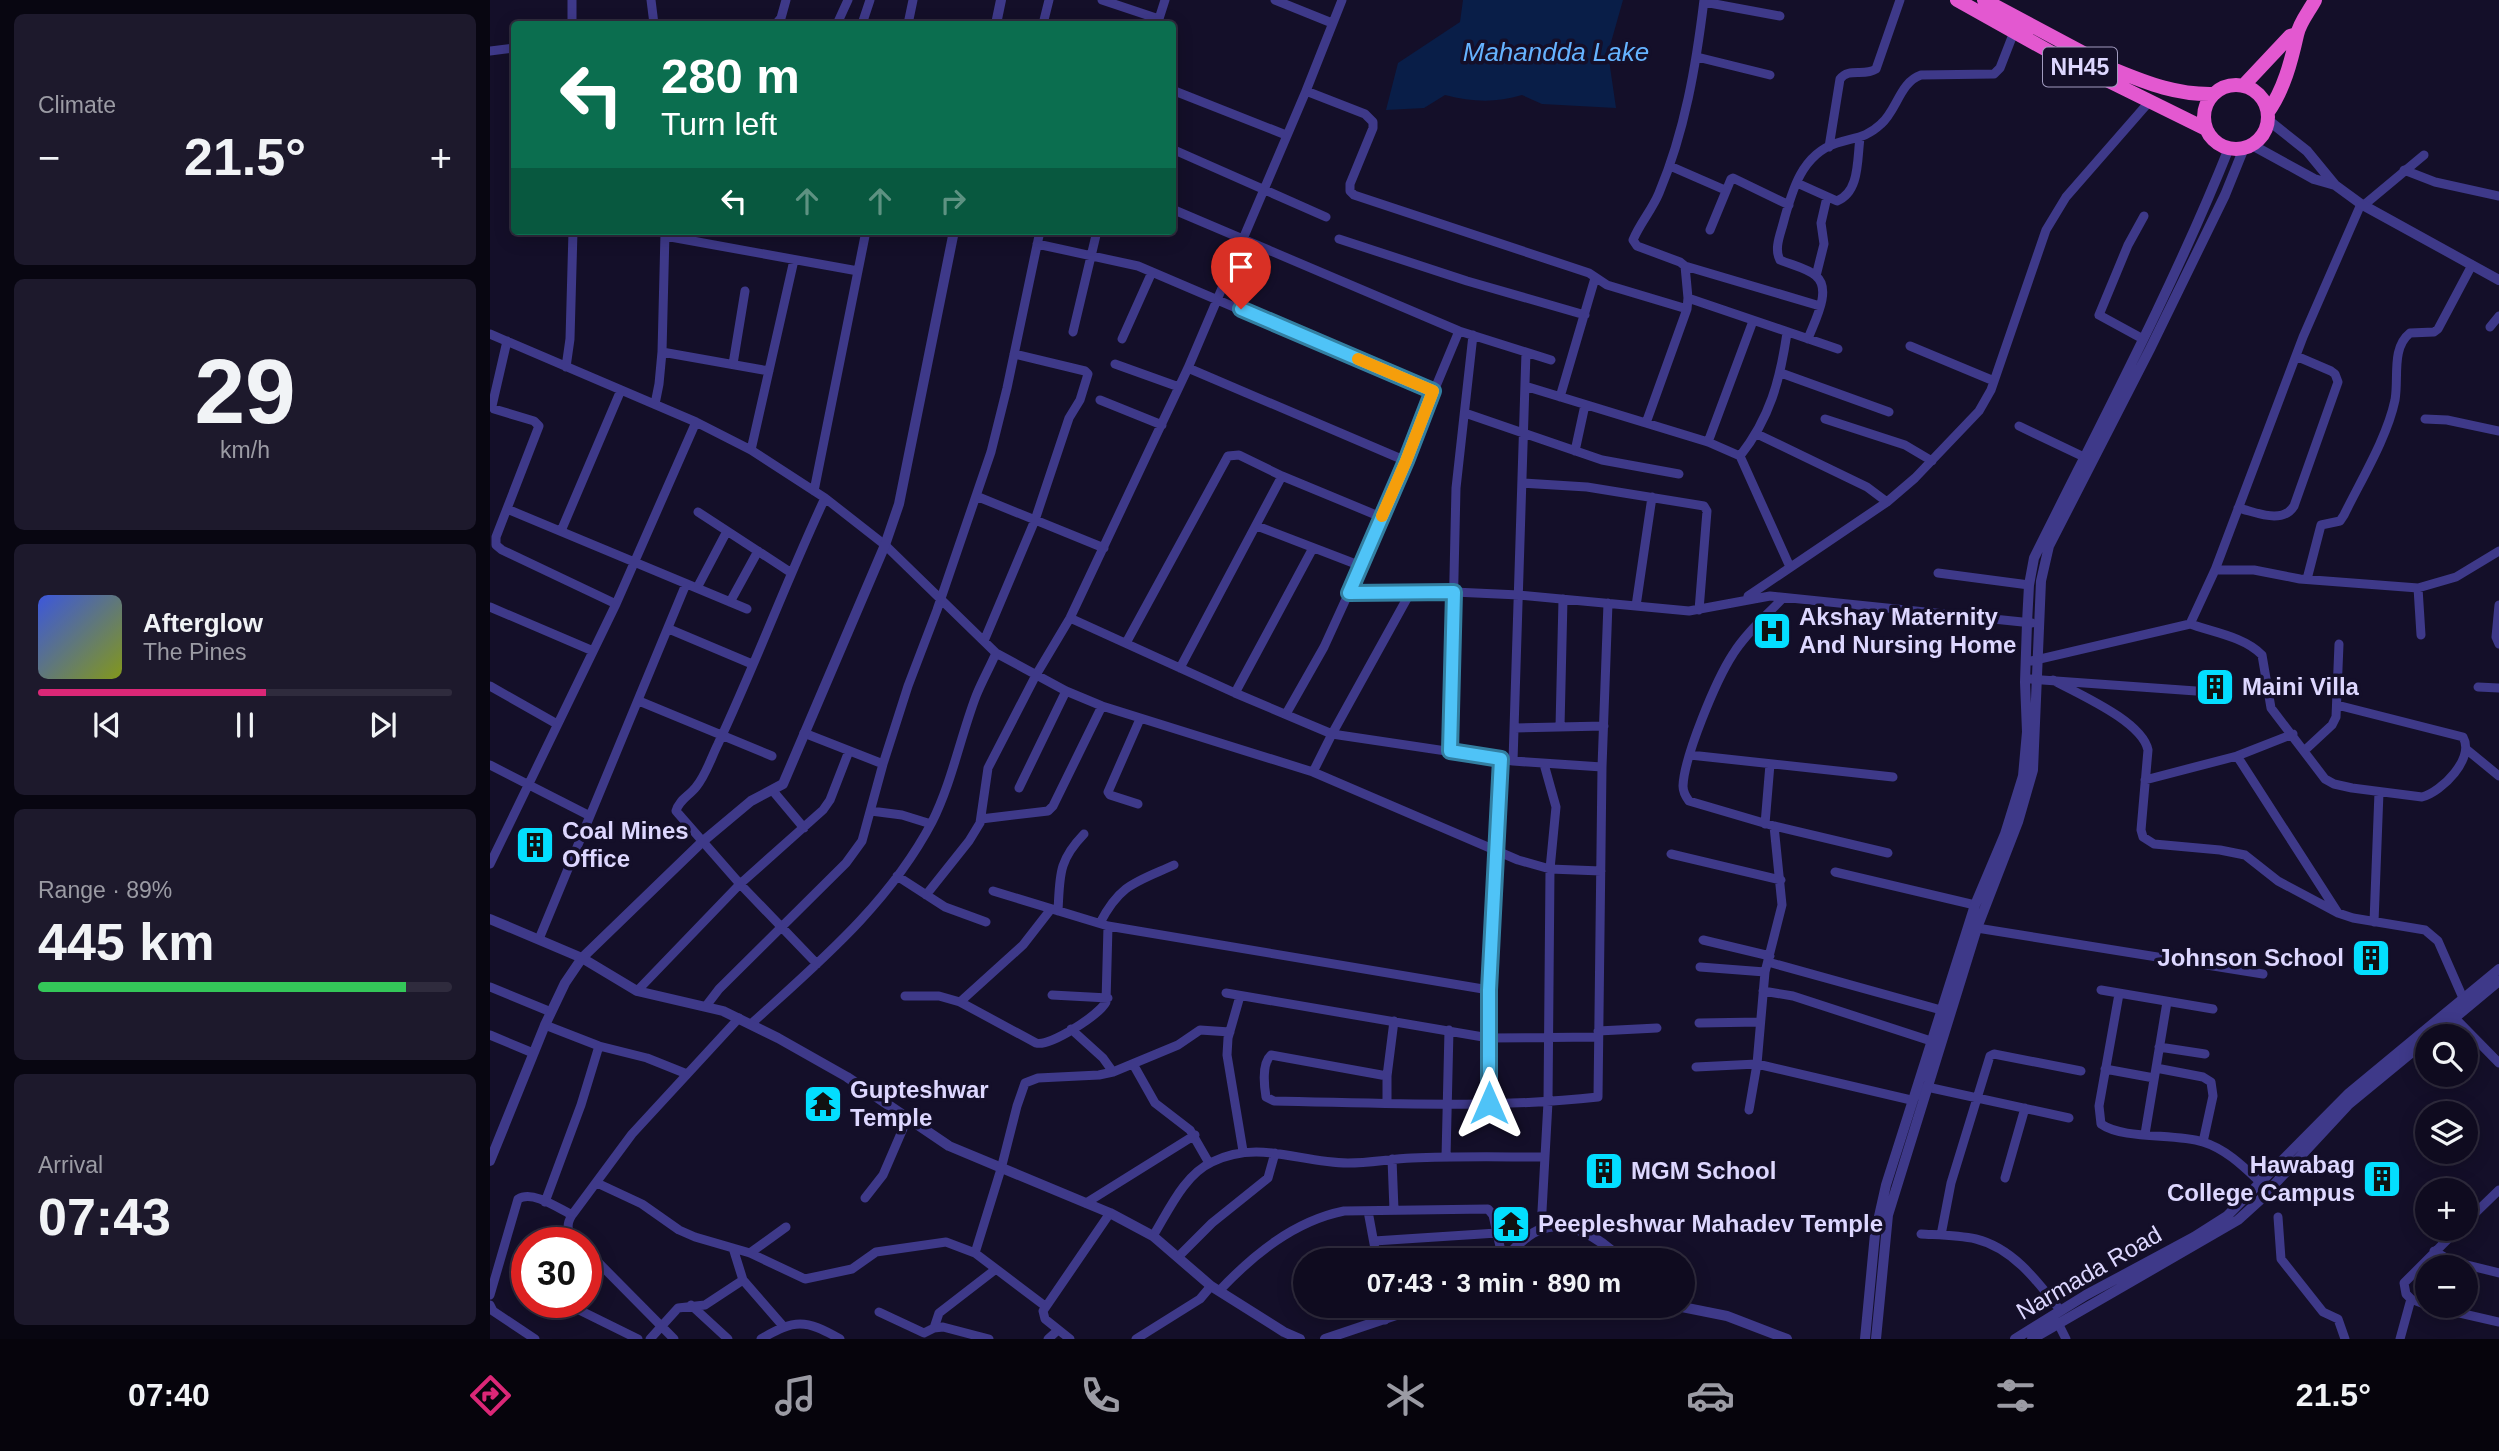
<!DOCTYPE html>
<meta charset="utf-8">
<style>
:root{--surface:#0f0b1f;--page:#1d192c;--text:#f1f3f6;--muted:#9b9ba4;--line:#2f2b3d;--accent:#db2777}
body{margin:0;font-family:Arial,sans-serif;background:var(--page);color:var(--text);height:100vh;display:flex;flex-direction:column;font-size:26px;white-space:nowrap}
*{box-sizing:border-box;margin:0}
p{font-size:23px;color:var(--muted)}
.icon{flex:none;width:38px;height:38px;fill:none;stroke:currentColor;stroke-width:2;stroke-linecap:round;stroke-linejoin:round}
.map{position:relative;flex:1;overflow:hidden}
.details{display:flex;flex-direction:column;gap:14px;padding:14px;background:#080611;width:490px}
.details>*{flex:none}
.guide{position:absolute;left:21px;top:21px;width:665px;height:214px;border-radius:7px;box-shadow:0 4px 18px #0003,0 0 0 2px var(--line);background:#0b6e4f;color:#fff;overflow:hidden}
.controls{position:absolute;left:1925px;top:1024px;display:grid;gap:14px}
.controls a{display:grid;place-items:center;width:63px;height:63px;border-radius:50%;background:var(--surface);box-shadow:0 4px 18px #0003,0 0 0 2px var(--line);font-size:35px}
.speed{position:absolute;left:21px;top:1227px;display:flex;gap:14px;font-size:35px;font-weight:700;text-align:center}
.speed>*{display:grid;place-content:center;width:91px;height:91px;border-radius:50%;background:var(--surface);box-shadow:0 4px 18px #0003,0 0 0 2px var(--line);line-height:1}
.speed .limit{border:10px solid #d22;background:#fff;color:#111}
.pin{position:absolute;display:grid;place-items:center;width:60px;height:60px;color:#fff;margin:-72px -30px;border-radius:50% 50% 50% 0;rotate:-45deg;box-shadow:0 0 7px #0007}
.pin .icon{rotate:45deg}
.me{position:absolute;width:77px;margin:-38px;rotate:0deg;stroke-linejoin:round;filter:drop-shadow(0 0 5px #0008)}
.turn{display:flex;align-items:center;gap:24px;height:147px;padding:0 35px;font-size:32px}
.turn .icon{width:91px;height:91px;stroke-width:2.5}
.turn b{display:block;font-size:49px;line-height:60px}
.lanes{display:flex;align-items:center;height:66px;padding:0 35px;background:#0003;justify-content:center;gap:35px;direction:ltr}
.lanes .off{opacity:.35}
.big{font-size:52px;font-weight:800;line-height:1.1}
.details .widget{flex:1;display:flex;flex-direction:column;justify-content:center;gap:10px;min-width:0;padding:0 24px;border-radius:10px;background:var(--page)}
.details .dial{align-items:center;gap:0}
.dial b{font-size:91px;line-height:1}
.song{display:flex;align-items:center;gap:21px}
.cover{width:84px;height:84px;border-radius:10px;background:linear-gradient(135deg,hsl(230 70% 55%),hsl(70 70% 35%))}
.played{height:7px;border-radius:4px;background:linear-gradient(90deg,var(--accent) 55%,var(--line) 55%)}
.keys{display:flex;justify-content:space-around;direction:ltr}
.heat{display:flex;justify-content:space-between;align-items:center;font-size:38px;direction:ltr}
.charge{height:10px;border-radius:5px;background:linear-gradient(90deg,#34c759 89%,var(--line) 0)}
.trip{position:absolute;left:803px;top:1248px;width:402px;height:70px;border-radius:35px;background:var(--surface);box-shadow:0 4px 18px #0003,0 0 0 2px var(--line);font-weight:800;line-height:70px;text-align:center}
.tabs{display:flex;height:112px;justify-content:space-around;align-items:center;background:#06040c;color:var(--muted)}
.tabs .icon{width:49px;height:49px}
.tabs .active{color:var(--accent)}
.tabs b{font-size:32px;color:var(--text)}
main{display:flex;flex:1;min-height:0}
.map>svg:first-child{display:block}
</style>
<main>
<section class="details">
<div class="widget"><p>Climate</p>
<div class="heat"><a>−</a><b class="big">21.5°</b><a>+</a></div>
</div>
<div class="widget dial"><b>29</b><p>km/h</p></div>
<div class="widget">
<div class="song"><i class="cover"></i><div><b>Afterglow</b><p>The Pines</p></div></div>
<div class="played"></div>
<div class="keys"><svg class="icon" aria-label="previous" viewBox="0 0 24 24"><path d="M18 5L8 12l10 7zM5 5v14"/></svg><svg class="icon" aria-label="pause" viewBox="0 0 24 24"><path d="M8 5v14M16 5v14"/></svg><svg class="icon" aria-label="next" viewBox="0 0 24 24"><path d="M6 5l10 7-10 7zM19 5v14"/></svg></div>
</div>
<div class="widget"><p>Range · 89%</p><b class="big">445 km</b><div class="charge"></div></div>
<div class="widget"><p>Arrival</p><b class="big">07:43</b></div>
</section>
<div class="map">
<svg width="2009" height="1339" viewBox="0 0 2009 1339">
<rect width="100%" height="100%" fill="#140f29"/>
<path fill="#091e48" d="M973 0H1133L1118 53 1126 108 1052 104 1032 95C1005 103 983 102 955 95L934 108 896 110 908 63 970 22Z"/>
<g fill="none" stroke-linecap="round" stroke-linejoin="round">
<path stroke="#3e3989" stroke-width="9" d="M161 0 164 24
M612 0 669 19
M785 0 842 23
M1214 2 1290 16
M668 22 675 0
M82 24V0
M286 24 291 18 296 0
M347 24 358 0
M372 24 380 0
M418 24 423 0
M553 24 559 0
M0 51 24 48
M1207 57 1280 75
M682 90 796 135
M816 91 875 114 883 122V128L860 184V191L864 195 1099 273 1117 285 1197 309
M1339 147 1350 79C1359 67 1374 77 1386 69L1410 0
M682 149 836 217
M1180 166 1235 190
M1914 170 1945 182 2009 196
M1307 183 1347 201C1370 192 1367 159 1370 138
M1874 205 1934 155
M682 209 969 331 1061 360
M1220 230 1241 179 1243 178 1299 205
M175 236 368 271
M849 239 977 281 1095 315
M547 244 648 266 943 392
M1195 266 1330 306
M1326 276 1334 244 1331 223 1337 197
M1198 298 1348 349
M2000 327 2009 316
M583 332 607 231
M0 334 206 422 261 450 335 498 395 545 506 653 576 691 612 706 823 772 1028 860 1060 869 1111 871
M632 339 662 272
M1318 339C1323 324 1343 290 1326 276 1317 268 1301 265 1290 260 1284 249 1290 235 1293 224 1302 190 1312 154 1347 143 1366 137 1376 138 1391 124 1407 110 1410 82 1431 75L1504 74 1510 68 1524 32
M1653 339 1609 315 1638 245 1654 216
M17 341 2 406 4 409 44 421 49 426 6 537V545L12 550 126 604
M1420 346 1504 381
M172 352 279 371
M243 364 255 291
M625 364 689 387
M76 367 80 339 83 231
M698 368 916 461
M1291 373 1399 412
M1035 386 1218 442 1250 456 1300 567
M1070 397 1105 278
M610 400 672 425
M165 404 169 384 172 352 175 233
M975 413 1112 460 1189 474
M1335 419 1415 445 1442 461
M1935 419 1957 420 2009 431
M1156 423 1197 309 1198 298 1195 266 1190 262 1147 246 1143 240C1150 223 1162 210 1169 193 1195 131 1206 66 1214 0
M1529 426 1594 457
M1267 434 1377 487 1397 502
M1218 442 1263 321
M261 450 304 260
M1085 451 1095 405
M1250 456C1280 418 1290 380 1297 333
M1032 483 1097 487 1214 506 1217 511 1209 610
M324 491 376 231
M486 496 614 548
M1748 508C1766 512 1792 525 1804 506L1848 382 1845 374 1841 371 1806 356
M17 509 257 609
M208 512 300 572
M767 526 871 566
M71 531 131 390
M1725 570H1764L1810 579 1928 588 1966 577 2009 551
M1448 573 1539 585
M1817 579 1831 525 1850 521 1854 515C1871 480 1897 438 1905 400 1909 378 1901 348 1920 333L1944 332 1948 329 1982 265
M207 588 237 531
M1928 588 1931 635
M858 593 964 592 1029 595 1199 611 1280 596 1542 623
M1258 596 1397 502 1425 478 1489 411 1501 390 1556 230 1576 197 1659 102
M1293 598C1276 616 1256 633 1243 654 1226 680 1194 757 1193 786 1193 792 1196 797 1199 801L1284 826 1398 853
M240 602 268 551
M2009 605 2006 637 2009 644
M1146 606 1162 497
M0 607 103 651
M580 618 745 693 842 734 1023 761 1112 767
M1700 624C1723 632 1755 637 1772 655L1781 708 1835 779 1844 784 1862 788 1932 797C1952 792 1985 758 1973 737L1847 705
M179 629 262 664
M494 641 545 520 579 418 590 400 598 374 595 371 524 354
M636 643 738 456 749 455 792 476 891 517
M1541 661 1700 624 1725 570 1813 337 1871 204
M690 668 792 476
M1540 679 1706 691
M1563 680C1588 694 1652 721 1658 750L1651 830 1653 837 1664 844 1730 850 1755 855 1788 881 1848 913 1863 918 1935 930 1948 941 1973 998
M0 686 67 724
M1988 687 2009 688
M745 693 823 548
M149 701 282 756
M796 714 834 647 871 566 969 331
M1070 727 1073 599
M1024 728 1114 726
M314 733 393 764
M1976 749 2009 776
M960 751 966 488 983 335
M1814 751 1842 725 1846 717 1849 644
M1200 755 1403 777
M1747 756 1848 913
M1023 761 1036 352
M0 765 100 816
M823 772 842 734 920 593
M1655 780 1747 756 1803 734
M529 788 576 691
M283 791 314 828
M648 804 620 795 618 792 650 719
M381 811 412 815 441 824
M491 819 558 811 563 806 612 706
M1275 824 1280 764
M1181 854 1291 880
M0 864 126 604 206 422
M1345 872 1485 905
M407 876 455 907 496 922
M503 891 618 926 999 990
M436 895 479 841 490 823 498 768 546 675 580 618 698 368 816 91 852 0
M568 911C570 875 568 861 594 834
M1884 922 1889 792
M610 923C630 884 646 882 684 865
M1487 928 1773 974
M49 939 196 584
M1213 940 1280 956
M1278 962 1451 1010
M327 964 250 884 186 811C189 800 199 796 206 787 216 775 221 758 228 744 266 663 297 579 335 498
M1210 967 1275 972
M0 987 61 1012
M1611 990 1723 1009
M147 991 250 884 333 810 340 800 359 751
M1273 991 1303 996 1441 1041
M736 993 999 1038 1108 1037
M1629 994 1609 1106 1611 1124C1634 1140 1685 1133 1713 1142 1736 1149 1754 1167 1771 1183
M562 995 618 998
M415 996H449L470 1002 546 1043C560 1047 609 1015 616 1002L618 926
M750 996 738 1038 737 1055 753 1151
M470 1002 533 945 561 909
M216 1006 229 989 356 863 372 841 393 764 418 686 447 610 501 452 517 388 550 231
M1961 1014 2009 1063
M1209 1023 1270 1022
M261 1024C328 963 399 904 442 822 462 782 470 738 486 696 492 681 500 667 506 653
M55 1025 109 1046 157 1058 197 1074
M581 1029 613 1058 623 1072
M1108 1031 1167 1028
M0 1035 43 1053
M1669 1047 1715 1054
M643 1064 665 1103 700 1130 719 1163
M1206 1067 1267 1064 1421 1100 1437 1087 1579 1118
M1666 1068 1713 1077 1721 1082 1723 1096 1713 1142
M1615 1069 1664 1078
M897 1076 781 1055C772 1063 774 1085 776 1097L784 1101C892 1103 1001 1109 1108 1097L1112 767 1118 603
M897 1103V1076L904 1021
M999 1103V990L1011 759
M1259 1110 1267 1064 1275 972 1292 905 1284 826
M1655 1134 1677 1002
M956 1157 959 1030
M902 1159 904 1210
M1515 1178 1535 1108
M107 1183 152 1204 189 1230 205 1237 260 1253 315 1279 362 1269 386 1252 456 1242 485 1253 555 1306
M375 1198 393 1175 418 1117
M55 1202 91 1105 109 1046
M596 1203 705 1135
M878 1211 887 1260
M1788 1217 1791 1259 1833 1312 1848 1319 1855 1339
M1976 1222 2009 1190
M1051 1229 1058 1102 1060 869 1066 807 1054 764
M1431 1234C1449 1235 1468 1235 1486 1239 1523 1248 1548 1282 1570 1310
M1451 1235 1461 1183 1500 1056 1504 1054 1591 1071
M663 1236C679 1210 694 1175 722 1162 769 1139 809 1163 858 1163 879 1163 900 1159 922 1158 966 1156 1011 1157 1055 1157
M884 1241 1007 1233
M89 1242C79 1233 74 1228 82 1215L142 1134 249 1018
M243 1248 253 1280 293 1326
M96 1250 184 1339
M1944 1251 1961 1261 2009 1273
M260 1253 296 1227
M485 1253 511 1169 527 1106 535 1083 548 1078 609 1075 623 1072 688 1045 710 1030 740 1032
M688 1257 722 1223 778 1178 785 1153
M729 1291C763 1255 804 1221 854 1211L998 1209 1003 1215 1013 1260
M0 1295 28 1199C43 1190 68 1208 82 1215
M0 1305 3 1311 45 1339
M79 1305 148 1339
M201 1305 238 1339
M1937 1305 1921 1299 1916 1294 1914 1283 1969 1228
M893 1306 895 1320
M1939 1306 2009 1322
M389 1312 434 1333 444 1328 453 1327 499 1339
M1568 1323 1576 1339
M444 1328 449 1313 506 1269
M160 1339 188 1308 215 1305 253 1280
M271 1339C305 1319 315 1319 350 1339
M558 1339 568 1330
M580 1339 555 1319 553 1311 620 1213
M646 1339 710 1299 721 1286
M1910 1339 1921 1299"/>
<path stroke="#3e3989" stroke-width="10" d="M506 24 511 0
M1778 120 1817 151 1845 185
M1762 145 1824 179 1845 185 1871 204 2009 280
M0 919 92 958 147 991 233 1011 288 1038 357 1077 459 1146 620 1213 663 1236 721 1286 794 1332 810 1339
M1943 1036 2009 981
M0 1161 55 1025 75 983 92 958 212 842 261 801 293 784 395 545 409 504 464 231
M1014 1260C1024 1249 1034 1237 1047 1231 1078 1216 1111 1239 1132 1260
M1187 1306 1237 1316 1297 1339
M835 1339 933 1306
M1375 1339 1385 1234 1396 1185 1485 905 1515 834 1533 776 1537 732 1535 682 1537 623 1539 585 1544 558C1611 423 1683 288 1739 148
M1386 1339 1398 1215 1487 928 1528 822 1543 770 1551 581 1559 546 1660 349 1735 195 1754 148
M1525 1339 1596 1295 1704 1237 1737 1216 1859 1093 2009 969
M1542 1339 1748 1220 1769 1201 1858 1105 1937 1040"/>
<path stroke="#e358d0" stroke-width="14" d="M1467 0 1564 54 1716 129
M1494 0 1625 70C1659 84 1688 95 1724 94
M1714 117a32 32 0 1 1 64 0a32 32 0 1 1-64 0Z
M1753 86 1800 36 1807 34
M1778 112C1794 89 1801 62 1807 35 1809 23 1820 10 1825 0"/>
</g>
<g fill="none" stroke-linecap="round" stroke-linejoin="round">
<g stroke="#337fa1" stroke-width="18">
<path id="route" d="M751 309 943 391 916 461 859 593 964 592 960 751 1011 759 999 990V1103"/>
</g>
<use href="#route" stroke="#4fc3f7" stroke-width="12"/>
<path stroke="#f59e0b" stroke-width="12" d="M868 359 943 391 916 461 892 516"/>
</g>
<defs>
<g id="hospital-square" transform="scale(2.0125)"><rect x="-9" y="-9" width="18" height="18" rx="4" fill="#03deff" stroke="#140f29"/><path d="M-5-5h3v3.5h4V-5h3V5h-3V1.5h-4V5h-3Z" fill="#111"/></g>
<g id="building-square" transform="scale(2.0125)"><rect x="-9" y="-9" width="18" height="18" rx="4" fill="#03deff" stroke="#140f29"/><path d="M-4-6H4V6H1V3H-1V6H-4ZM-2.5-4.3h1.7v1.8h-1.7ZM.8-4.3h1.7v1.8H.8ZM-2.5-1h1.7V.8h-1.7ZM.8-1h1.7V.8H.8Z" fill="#111"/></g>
<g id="temple-square" transform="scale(2.0125)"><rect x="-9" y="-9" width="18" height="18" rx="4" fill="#03deff" stroke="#140f29"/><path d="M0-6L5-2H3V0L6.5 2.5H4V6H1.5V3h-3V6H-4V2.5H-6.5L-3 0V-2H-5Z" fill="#111"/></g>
</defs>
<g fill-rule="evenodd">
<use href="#hospital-square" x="1282" y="631"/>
<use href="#building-square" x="1725" y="687"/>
<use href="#building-square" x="45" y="845"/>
<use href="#building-square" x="1881" y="958"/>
<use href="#temple-square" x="333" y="1104"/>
<use href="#building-square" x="1114" y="1171"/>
<use href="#building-square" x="1892" y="1179"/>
<use href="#temple-square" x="1021" y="1224"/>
</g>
<g text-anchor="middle" stroke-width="7" stroke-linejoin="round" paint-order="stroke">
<rect fill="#140f29" stroke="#a19bbf" stroke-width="2" x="1553" y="47.5" width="74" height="39" rx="5"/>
<g font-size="23" font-weight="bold" fill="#ddd7ff">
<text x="1590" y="75">NH45</text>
</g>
<g font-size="24" font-weight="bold" fill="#ddd7ff" stroke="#140f29" text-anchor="start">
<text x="1309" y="625">Akshay Maternity<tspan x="1309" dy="28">And Nursing Home</tspan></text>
<text x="1752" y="695">Maini Villa</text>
<text x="72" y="839">Coal Mines<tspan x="72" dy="28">Office</tspan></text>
<text x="1854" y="966" text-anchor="end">Johnson School</text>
<text x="360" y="1098">Gupteshwar<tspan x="360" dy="28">Temple</tspan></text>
<text x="1865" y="1173" text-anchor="end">Hawabag<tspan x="1865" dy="28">College Campus</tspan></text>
<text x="1141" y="1179">MGM School</text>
<text x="1048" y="1232">Peepleshwar Mahadev Temple</text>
</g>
<g font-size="24" fill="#ddd7ff" stroke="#140f29">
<text transform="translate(1599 1273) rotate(-30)" y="8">Narmada Road</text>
</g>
<g font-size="26" font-style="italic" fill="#65b3ff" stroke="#140f29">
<text x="1066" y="61">Mahandda Lake</text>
</g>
</g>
</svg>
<div class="controls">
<a><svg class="icon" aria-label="search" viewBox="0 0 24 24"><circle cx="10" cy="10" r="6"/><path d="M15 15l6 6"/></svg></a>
<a><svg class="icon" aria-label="layers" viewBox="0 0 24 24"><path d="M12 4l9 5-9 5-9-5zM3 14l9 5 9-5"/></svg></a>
<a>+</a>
<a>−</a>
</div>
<div class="speed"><div class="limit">30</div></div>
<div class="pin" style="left:751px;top:309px;background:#d93025"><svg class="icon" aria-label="arrive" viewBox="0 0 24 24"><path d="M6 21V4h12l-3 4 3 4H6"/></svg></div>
<svg class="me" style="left:999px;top:1103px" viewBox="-20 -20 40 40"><path d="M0-17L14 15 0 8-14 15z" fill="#4fc3f7" stroke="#fff" stroke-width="4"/></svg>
<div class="trip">07:43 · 3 min · 890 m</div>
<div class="guide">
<div class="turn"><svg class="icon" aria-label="left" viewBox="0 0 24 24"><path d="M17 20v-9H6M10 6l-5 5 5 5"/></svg><div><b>280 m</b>Turn left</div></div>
<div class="lanes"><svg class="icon" aria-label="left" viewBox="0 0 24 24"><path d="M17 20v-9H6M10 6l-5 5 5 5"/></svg><svg class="icon off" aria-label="ahead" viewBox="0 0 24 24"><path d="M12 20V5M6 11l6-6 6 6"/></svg><svg class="icon off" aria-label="ahead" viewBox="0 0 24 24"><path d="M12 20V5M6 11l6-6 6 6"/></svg><svg class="icon off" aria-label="right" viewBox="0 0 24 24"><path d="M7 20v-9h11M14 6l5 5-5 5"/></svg></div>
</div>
</div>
</main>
<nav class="tabs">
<b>07:40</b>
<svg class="icon active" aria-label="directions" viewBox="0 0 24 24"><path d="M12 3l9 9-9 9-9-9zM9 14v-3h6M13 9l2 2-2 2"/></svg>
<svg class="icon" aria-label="music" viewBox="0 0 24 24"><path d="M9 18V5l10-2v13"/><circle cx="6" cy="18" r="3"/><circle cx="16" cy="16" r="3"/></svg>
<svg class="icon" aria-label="phone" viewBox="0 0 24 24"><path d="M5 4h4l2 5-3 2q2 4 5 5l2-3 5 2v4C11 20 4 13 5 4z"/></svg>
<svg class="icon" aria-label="climate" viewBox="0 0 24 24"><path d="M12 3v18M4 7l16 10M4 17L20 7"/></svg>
<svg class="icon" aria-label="car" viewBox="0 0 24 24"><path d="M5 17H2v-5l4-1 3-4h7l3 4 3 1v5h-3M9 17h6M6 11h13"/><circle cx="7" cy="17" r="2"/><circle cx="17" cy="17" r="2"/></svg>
<svg class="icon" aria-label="filters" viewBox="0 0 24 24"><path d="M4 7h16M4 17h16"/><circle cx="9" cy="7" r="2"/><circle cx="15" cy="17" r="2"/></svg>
<b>21.5°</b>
</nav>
